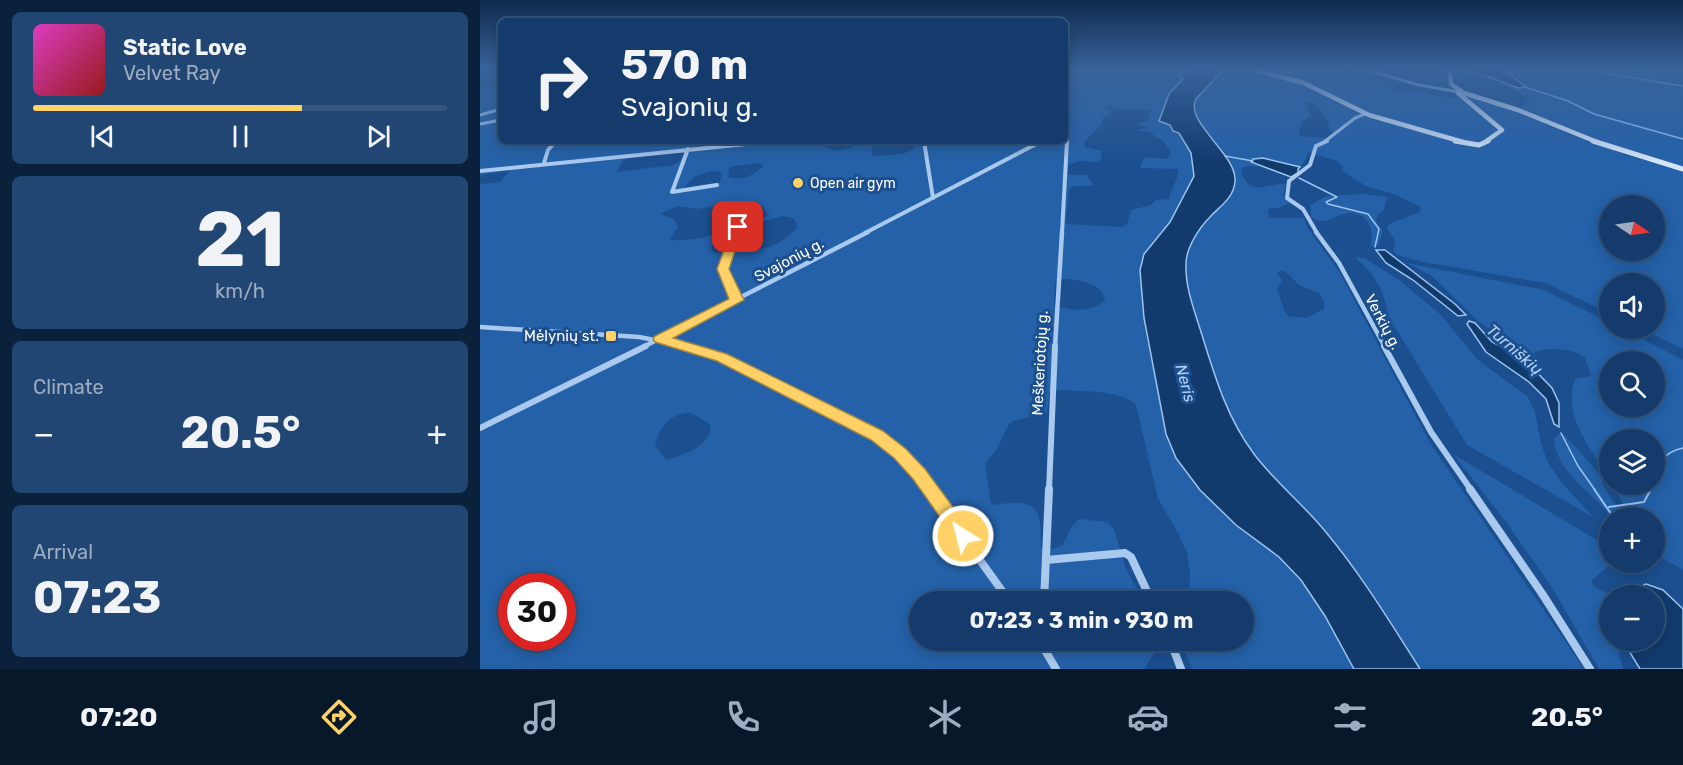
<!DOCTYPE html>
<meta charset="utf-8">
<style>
:root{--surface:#143b6b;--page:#214673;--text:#f1f3f6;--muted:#9dadc1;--line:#33557e;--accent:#ffd166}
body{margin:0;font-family:Rubik,sans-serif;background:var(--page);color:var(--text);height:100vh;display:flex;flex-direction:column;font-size:22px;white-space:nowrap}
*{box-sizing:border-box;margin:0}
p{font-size:20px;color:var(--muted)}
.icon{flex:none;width:33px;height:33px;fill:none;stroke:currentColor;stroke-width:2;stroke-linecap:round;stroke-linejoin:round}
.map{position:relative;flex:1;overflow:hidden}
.sheet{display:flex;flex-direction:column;gap:12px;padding:12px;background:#0b203b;width:480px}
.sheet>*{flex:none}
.banner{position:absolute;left:18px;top:18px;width:570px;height:126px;border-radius:9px;box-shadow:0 3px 15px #0003,0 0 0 2px var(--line);background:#143b6b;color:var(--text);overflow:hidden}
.needle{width:39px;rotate:103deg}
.controls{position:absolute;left:1119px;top:195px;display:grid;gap:12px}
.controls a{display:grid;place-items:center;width:66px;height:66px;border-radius:50%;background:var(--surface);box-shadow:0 3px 15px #0003,0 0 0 2px var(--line);font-size:30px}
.speed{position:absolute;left:18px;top:573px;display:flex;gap:12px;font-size:30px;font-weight:700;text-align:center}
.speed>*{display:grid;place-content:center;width:78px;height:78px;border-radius:50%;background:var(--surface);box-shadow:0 3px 15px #0003,0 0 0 2px var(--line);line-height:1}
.speed .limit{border:9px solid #d22;background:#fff;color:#111}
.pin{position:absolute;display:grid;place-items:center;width:51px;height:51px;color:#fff;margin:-26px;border-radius:12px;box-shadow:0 3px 9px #0006}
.me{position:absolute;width:66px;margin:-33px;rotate:324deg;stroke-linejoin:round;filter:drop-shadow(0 0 4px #0008)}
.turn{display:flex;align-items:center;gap:21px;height:126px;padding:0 24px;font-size:27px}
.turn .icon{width:78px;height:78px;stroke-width:2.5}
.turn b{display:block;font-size:42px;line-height:51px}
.big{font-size:45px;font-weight:700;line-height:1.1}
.sheet .tile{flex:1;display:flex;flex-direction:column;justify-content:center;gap:9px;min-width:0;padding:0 21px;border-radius:9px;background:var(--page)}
.sheet .dial{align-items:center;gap:0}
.dial b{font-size:78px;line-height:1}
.song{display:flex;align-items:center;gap:18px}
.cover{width:72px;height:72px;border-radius:9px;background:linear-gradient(135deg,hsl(310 70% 55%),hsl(0 70% 35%))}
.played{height:6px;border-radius:3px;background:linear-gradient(90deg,var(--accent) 65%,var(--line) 65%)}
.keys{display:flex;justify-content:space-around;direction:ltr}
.heat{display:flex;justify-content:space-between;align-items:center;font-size:33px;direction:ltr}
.trip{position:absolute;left:429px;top:591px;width:345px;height:60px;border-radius:30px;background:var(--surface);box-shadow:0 3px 15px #0003,0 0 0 2px var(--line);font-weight:700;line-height:60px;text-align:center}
.tabs{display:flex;height:96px;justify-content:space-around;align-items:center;background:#08182b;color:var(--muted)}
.tabs .icon{width:42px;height:42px}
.tabs .active{color:var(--accent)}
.tabs b{font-size:27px;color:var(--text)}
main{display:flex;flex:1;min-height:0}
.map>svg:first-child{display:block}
</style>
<main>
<section class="sheet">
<div class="tile">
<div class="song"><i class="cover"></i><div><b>Static Love</b><p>Velvet Ray</p></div></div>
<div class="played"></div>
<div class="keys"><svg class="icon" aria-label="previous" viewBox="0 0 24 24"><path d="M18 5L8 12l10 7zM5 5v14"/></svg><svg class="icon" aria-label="pause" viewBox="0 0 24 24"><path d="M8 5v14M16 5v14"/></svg><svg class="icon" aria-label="next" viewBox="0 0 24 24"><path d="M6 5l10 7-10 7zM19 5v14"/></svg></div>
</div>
<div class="tile dial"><b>21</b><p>km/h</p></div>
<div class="tile"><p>Climate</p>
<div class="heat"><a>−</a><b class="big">20.5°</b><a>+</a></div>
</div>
<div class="tile"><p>Arrival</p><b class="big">07:23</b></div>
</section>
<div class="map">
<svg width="1203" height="669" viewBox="0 0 1203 669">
<rect width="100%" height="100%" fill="#1b4f8f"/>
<path fill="#2461a8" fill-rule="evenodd" d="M585 69H708L700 75 703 79 688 95 679 121 690 125 693 131 699 133 711 153 714 176 690 222 664 254 660 277 665 330 689 443 705 472 720 490 756 525 799 557 821 580 845 616 874 669H712L704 649 699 646C677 647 675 649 665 669H0V184L20 182 30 170 2 175 0 177V90L21 85V92L15 95 17 98H21V141H74L71 145 100 141H175L170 145 175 146 208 145 212 141H359L346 142 342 146 357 151 372 148 373 143 368 141H391L392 154 395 156C412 154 431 158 439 141H585ZM628 106 650 111 651 109 671 110 668 122 655 123 668 128 656 130 671 132 676 138 682 139 691 152 688 159 664 157 660 168 698 169C698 181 691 188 689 199L676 200 671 205 651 210 647 224 642 227 586 224 589 189 594 186H614L606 175H588L589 164 601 161 617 162 621 159 622 151 605 147 604 142 621 125 623 117 630 114 632 110 626 109ZM199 152 204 153 200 161 193 165 136 172 144 159ZM281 163 283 166C274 176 260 181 248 177L249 168 253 166ZM231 171 242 172 240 182 204 188 214 177ZM238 205C248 207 253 218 255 227 241 235 207 242 190 240L198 227 194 219 180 214 198 206 217 209ZM274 205 283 206 288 216 266 223 261 222 256 211ZM302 216 314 218 317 227C299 252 261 254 233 252L231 248 236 240 260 237 278 223ZM583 279C597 279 623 283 625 300 610 313 592 311 574 305L575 282ZM578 390C597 391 644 390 656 405L678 499 697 531 707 552 710 573 709 601 764 602V640H440V602L664 601 646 569 634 529 627 522 599 519 592 526 583 545 572 549 561 546C562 507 556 498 515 505L511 503 505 464 517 449 529 424 533 421 567 413 570 392ZM211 413 230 424C233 447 202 455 186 460L175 444C182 424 189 414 211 413ZM32 586H82V638H32Z
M744 69H864L866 75 889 78 886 73 868 69H900L893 73 904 85 912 89 972 98 987 96 1022 106 1146 155 1203 170V349L1162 329 1174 328V284H1130L1129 313 1065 283 943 262 917 255 913 251 915 240 907 228 909 224 940 212 941 207 911 193 886 186 862 171 863 166 857 161 828 152 826 159 820 167 783 158 774 164 780 166H766L761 170C770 199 785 183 806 184L803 195 810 203 798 208 788 209 789 218H824L827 227 860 273 950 443 1104 669H940C910 621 881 572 844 529 816 497 782 469 760 433 734 390 723 338 708 291 702 263 710 236 731 216 742 205 751 198 755 182L743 152 718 121 714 108 716 99ZM823 100C845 105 844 118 853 134L847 138 819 136 821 122 831 116ZM1130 206H1174V250H1130ZM801 271 806 272 819 285 839 293 844 301V309L827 318 808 316 805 312 797 289 802 280 797 272Z
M973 69 999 73 1040 88 1045 84 1028 72 1035 69H1203V168L1147 153 1037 109 1050 99C1036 91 1004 74 987 75 981 75 980 78 973 77Z
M884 194 907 197 904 210 897 215 896 221 903 231 898 246H890C896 227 885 209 863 214 856 216 851 220 845 221 839 221 836 220 831 217L830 205 847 196Z
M877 257 886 259 919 280 960 314 998 360 1048 397 1055 412 1061 443 1068 463 1082 483 1113 517 987 445 908 316C906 295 895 273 877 260Z
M927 263 1064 290 1129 322 1130 328 1143 329 1203 360V570L1175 554 1174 518 1151 517 1141 501 1134 485 1174 484V440H1130L1129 477C1110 448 1082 416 1095 379L1111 376 1105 358C1093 348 1069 347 1055 352L1054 356 1063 374 1041 350 999 322 952 276ZM1130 362H1174V406H1130Z
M1081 433 1085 435 1120 475 1124 487 1143 517H1131C1113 492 1076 473 1074 438Z
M973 454 1117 540 1125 549 1129 566 1112 580 1113 586 1127 593 1129 608 1130 640 1136 641 1143 669H1119L1073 589 1026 522Z"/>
<path fill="#123a6d" stroke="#9cc4f0" stroke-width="1.5" d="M708 69H744L716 99C704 122 757 154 755 181 754 198 740 206 730 217 719 228 706 248 706 264 705 288 715 312 722 335 735 377 747 418 774 454 795 482 823 504 845 531 881 574 910 622 940 669H874L845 616 821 580 799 557 756 525 720 490 696 458 686 434 664 318 660 270 664 254 690 222 714 176 711 153 699 133 693 131 690 125 679 121 689 94 703 79 699 74Z
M978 69H1036L1028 73 1046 87 1038 88 1007 76Z
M783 158 820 167 818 169V173L811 177 771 162 773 159Z
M896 250H905L975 304 986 315 978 316 933 280 906 263Z
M989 321 995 323 1012 342 1042 357 1072 388 1079 403V427L1074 424 1066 399 1049 382 1006 352 987 324Z
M1166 584 1183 590 1203 609V669H1160L1143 641 1174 640V596L1144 595Z"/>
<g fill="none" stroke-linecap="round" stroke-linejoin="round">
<path stroke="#9cc4f0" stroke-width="1.5" d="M1105 69 1119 72
M1123 73 1203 86
M1045 87 1088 101 1114 114 1203 139
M745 156 773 161
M819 178 857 197 846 202 848 204 888 214 899 229 895 247
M1081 433 1098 466 1115 490
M1174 481C1178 463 1184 452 1203 448
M1171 490 1174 484"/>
<path stroke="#9cc4f0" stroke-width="2" d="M1114 489 1134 518
M1129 507 1164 502 1171 489
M1155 562 1160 573"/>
<path stroke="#a9c9ee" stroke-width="3" d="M890 71 939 85 979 92
M585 101V123
M0 115 21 109
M0 124 21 120
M585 128 587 142
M285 142 296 141
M560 142 562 141
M844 142 875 118 885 114"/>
<path stroke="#a9c9ee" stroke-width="4" d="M444 141 453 198
M208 149 192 192 237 185
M64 163 68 150 76 141
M0 171 296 141
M237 207 251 224 261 229 259 233
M385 233 562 141
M582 233 587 141
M837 233 823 209 807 198 809 181 830 165 836 146 847 141"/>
<path stroke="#a9c9ee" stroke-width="4.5" d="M836 232 859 263 905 347
M258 300C238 276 247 256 260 232
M0 327 159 337 210 347
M163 347 388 232
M575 347 582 232"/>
<path stroke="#a9c9ee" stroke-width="6" d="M205 346 242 357 382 427 409 444 439 474 451 490
M904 346 951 432 991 490
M0 428 166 346
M569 490 575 346"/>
<path stroke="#a9c9ee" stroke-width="8" d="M449 489 530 602
M990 489 1063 595 1110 669
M566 560 645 553 651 557 672 602
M564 602 569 489
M559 640 576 669
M690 640 701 669"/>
<path stroke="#d6e6fa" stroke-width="4.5" d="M771 69 824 83 889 115 983 142
M970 69 971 84 984 93 1038 110 1117 142
M980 91 978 93 1022 130 1005 142"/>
<path stroke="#d6e6fa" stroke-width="5" d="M975 141 999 145 1008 141
M1113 141 1203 169"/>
</g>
<linearGradient id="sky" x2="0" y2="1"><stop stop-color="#0f2b4f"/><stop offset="0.42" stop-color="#39639b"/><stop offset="1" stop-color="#39639b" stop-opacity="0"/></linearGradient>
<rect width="1203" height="163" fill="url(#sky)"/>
<path fill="#ffd166" stroke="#a68842" stroke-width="1.5" d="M258 223 266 229 258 242 249 269 264 300 193 338 247 354 403 431 426 449 445 469 490 530 493 536 490 541 483 544 477 541 433 479 414 458 391 440 237 361 175 342 173 339 175 336 249 299 237 269 247 242 255 230 252 227Z"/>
<g fill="#ffd166" stroke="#1b4f8f" stroke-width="2">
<circle cx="318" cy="183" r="6"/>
<rect x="125" y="330" width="12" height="12" rx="3"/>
</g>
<g text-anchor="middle" stroke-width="6" stroke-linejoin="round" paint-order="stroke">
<g font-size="14" fill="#fff" stroke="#1b4f8f" text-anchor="start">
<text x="330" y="188">Open air gym</text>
</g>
<g font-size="15" fill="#fff" stroke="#1b4f8f">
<text transform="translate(309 260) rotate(-28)" y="5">Svajonių g.</text>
<text transform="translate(903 322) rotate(62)" y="5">Verkių g.</text>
<text transform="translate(560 363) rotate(-87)" y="5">Meškeriotojų g.</text>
</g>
<g font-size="15" fill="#fff" stroke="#1b4f8f" text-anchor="end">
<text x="119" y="341">Mėlynių st.</text>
</g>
<g font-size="16" font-style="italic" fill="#b5d3f5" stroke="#1b4f8f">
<text transform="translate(1035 349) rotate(41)" y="6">Turniškių</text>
<text transform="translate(706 383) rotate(75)" y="6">Neris</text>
</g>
</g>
</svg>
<div class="controls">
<a><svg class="needle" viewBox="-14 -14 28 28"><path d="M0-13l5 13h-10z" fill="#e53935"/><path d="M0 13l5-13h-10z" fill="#9dadc1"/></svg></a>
<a><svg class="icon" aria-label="sound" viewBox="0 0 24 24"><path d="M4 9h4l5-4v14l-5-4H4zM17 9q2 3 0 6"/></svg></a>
<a><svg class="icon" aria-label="search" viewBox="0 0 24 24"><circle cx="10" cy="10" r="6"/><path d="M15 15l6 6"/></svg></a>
<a><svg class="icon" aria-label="layers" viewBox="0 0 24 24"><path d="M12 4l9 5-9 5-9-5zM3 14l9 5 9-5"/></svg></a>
<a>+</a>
<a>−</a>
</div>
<div class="speed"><div class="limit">30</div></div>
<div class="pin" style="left:258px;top:227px;background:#d93025"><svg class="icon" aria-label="arrive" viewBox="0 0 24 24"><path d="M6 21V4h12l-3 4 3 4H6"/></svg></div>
<svg class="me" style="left:483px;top:536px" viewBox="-20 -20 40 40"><circle r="17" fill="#ffd166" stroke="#fff" stroke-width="3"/><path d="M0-11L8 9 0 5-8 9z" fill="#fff"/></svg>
<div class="trip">07:23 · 3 min · 930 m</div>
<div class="banner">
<div class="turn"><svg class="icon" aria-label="right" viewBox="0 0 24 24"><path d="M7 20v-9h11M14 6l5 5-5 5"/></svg><div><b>570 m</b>Svajonių g.</div></div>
</div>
</div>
</main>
<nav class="tabs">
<b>07:20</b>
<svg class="icon active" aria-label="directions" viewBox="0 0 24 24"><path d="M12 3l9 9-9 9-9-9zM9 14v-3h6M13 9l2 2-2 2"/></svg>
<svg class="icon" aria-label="music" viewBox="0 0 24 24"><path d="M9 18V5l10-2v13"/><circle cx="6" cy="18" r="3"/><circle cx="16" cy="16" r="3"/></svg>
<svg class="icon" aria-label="phone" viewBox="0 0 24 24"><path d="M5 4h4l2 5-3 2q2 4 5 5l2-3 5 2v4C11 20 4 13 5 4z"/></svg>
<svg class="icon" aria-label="climate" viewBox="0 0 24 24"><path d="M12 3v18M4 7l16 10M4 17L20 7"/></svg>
<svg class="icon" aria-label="car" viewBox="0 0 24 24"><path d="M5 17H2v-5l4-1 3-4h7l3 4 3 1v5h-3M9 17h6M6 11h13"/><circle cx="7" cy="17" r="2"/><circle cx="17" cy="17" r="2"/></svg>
<svg class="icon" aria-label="filters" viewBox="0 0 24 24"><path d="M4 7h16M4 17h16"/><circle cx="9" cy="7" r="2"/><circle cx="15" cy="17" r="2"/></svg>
<b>20.5°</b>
</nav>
